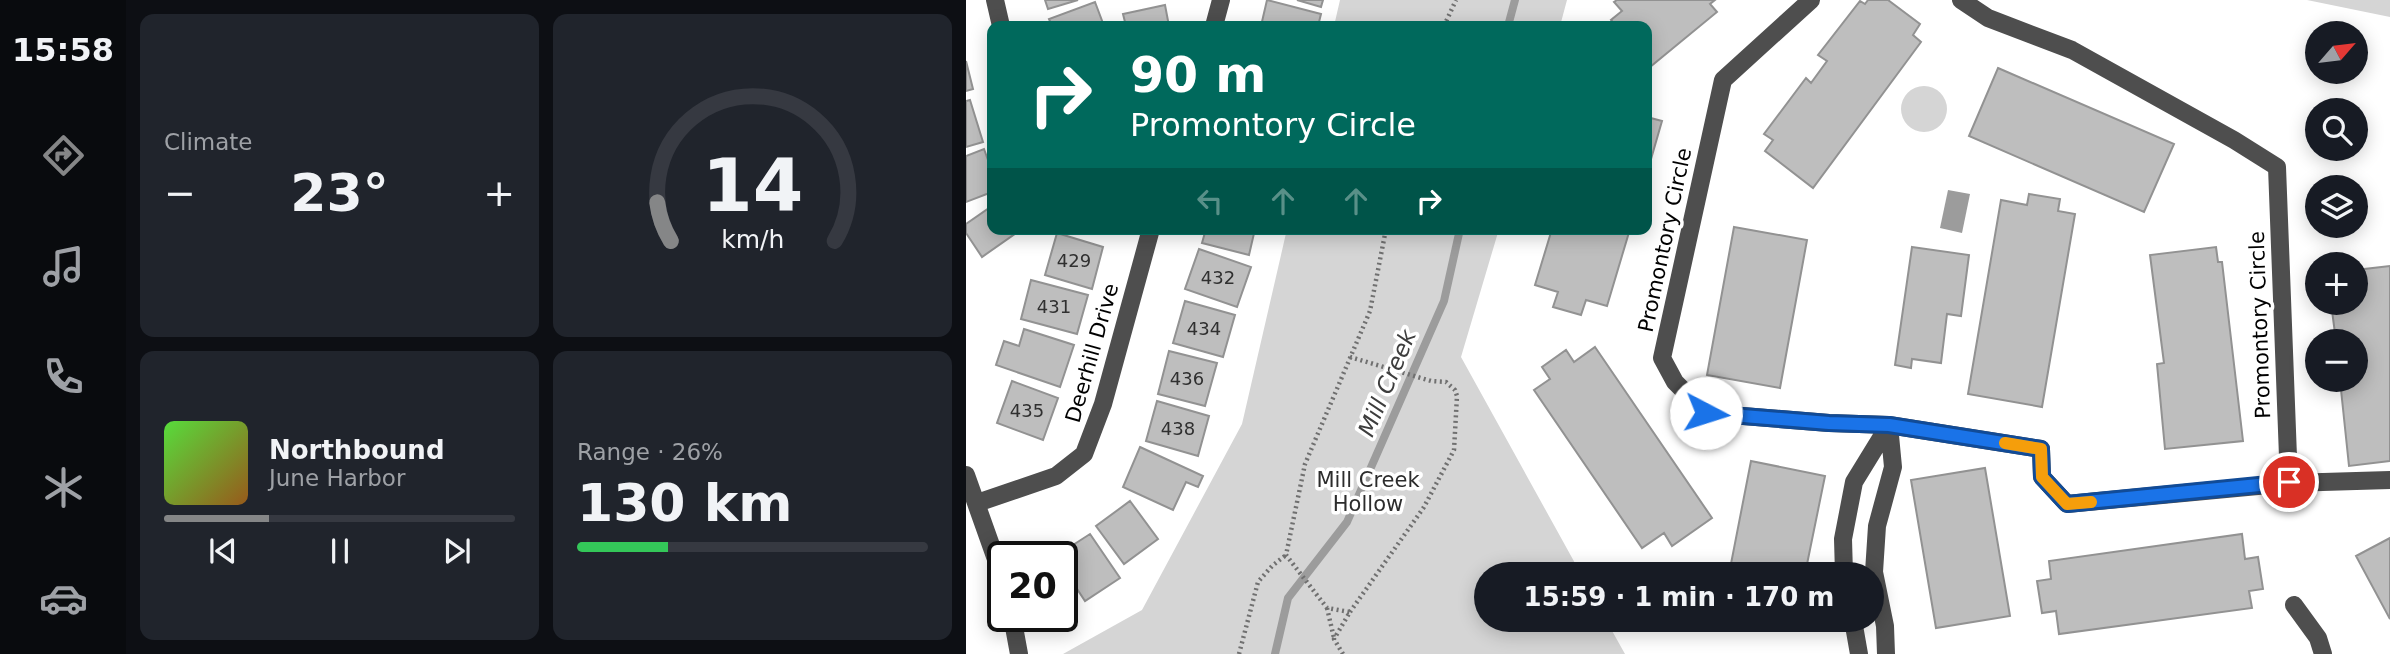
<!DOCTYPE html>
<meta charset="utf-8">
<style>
:root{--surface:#171b24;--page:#20242c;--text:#f1f3f6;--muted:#9ea1a6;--line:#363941;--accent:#858687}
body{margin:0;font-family:"DejaVu Sans",sans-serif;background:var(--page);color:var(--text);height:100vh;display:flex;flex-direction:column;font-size:26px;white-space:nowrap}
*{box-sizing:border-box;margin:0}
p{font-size:23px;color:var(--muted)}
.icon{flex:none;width:38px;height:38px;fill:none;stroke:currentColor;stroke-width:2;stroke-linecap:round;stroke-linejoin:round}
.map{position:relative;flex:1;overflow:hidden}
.details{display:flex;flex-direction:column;gap:14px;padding:14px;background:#0d0f14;width:840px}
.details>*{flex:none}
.top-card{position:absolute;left:21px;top:21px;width:665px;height:214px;border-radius:14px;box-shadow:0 4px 18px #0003;background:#00695c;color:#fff;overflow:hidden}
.needle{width:46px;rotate:62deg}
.fabs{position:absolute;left:1339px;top:21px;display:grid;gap:14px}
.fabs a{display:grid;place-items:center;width:63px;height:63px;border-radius:50%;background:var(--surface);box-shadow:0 4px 18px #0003;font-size:35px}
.speed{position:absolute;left:21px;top:541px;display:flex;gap:14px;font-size:35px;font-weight:700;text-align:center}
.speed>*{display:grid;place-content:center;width:91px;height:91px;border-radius:50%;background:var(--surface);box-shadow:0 4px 18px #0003;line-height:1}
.speed .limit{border:4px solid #111;border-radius:10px;background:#fff;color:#111}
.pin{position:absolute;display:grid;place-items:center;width:60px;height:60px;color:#fff;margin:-30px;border:4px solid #fff;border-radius:50%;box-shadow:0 2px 7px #0007}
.me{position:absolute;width:77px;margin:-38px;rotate:95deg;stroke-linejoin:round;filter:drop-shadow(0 0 5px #0008)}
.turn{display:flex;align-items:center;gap:24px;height:147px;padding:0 28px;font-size:32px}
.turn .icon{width:91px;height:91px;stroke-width:2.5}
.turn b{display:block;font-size:49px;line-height:60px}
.lanes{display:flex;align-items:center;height:66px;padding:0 28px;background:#0003;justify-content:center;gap:35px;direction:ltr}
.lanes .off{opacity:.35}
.big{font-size:52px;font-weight:600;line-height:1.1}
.details .card{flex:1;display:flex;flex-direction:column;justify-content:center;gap:10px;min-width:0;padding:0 24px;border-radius:14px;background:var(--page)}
.details .dial{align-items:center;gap:0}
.dial svg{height:182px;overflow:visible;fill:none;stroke:var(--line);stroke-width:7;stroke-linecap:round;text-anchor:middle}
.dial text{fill:var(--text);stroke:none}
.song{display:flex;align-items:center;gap:21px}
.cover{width:84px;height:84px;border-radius:10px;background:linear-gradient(135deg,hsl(110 70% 55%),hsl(30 70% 35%))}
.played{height:7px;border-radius:4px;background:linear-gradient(90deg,var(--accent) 30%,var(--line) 30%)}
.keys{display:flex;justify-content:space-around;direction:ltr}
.heat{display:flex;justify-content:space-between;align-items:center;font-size:38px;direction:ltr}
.charge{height:10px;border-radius:5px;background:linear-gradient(90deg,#34c759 26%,var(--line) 0)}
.details .tiles{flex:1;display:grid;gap:14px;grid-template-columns:repeat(2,1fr)}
.trip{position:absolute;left:508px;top:562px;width:410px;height:70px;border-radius:35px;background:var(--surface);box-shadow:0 4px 18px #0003;font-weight:600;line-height:70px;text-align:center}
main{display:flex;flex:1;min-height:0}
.tabs{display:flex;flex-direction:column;width:126px;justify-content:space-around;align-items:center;background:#090b0e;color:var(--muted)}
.tabs .icon{width:49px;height:49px}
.tabs .active{color:var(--accent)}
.tabs b{font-size:32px;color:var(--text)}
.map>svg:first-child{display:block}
</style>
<main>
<nav class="tabs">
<b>15:58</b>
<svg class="icon active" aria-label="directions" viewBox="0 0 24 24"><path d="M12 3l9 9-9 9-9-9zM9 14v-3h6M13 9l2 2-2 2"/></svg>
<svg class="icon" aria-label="music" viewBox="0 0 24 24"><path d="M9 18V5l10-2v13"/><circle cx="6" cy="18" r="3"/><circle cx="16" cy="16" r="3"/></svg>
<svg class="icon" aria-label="phone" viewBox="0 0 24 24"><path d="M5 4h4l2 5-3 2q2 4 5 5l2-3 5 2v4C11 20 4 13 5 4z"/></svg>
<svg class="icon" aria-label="climate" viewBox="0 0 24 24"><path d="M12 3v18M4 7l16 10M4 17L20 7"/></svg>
<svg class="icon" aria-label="car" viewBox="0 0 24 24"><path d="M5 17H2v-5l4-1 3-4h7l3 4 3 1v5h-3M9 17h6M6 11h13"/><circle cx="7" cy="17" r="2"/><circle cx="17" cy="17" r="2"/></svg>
</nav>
<section class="details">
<div class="tiles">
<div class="card"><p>Climate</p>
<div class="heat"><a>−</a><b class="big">23°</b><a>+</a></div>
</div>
<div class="card dial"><svg viewBox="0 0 100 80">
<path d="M14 69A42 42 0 1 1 86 69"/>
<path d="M14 69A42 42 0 0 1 8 52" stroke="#858687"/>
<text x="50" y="56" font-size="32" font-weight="700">14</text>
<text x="50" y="72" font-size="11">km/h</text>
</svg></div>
<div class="card">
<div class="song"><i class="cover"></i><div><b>Northbound</b><p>June Harbor</p></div></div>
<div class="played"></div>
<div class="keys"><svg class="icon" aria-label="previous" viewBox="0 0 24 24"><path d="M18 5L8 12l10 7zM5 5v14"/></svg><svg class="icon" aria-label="pause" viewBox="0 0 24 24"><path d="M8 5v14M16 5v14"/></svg><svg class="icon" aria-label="next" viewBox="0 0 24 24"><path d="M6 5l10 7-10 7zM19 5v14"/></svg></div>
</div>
<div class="card"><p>Range · 26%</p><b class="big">130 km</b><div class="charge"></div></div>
</div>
</section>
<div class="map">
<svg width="1424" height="654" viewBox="0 0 1424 654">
<rect width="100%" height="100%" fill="#fff"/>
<path fill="#d5d5d5" d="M374 0H601L594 26H368Z
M1341 0H1424V17Z
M935 109a23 23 0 1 1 46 0a23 23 0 1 1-46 0Z
M321 229H533L495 357 615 574H520V620H640L659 654H97L176 610 276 424Z"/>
<path fill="#9c9c9c" d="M982 190 1004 194 996 233 974 228Z"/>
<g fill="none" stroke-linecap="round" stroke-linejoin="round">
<path stroke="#9c9c9c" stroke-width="8" d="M542 26 549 0
M309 654 322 598 381 522 478 301 494 229"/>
</g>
<path fill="#bebebe" stroke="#929292" stroke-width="2" d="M79 0H112L82 9Z
M301 0 355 14 352 26H295Z
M331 0H357L355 7Z
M651 0H749L744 4 751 12 684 67 681 63V26H650L645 20 656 11 648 2Z
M902 0H922L954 24 947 35 955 42 847 188 799 151 807 140 798 134 840 78 845 83 861 61 852 55 894 1 899 4Z
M129 2 138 26H86L83 19Z
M199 5 203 26H160L157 14Z
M0 61 7 89 0 91Z
M1032 68 1208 144 1178 212 1003 136Z
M4 100 17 142 0 147V101Z
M681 117 696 121 681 173Z
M18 149 26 171V192L0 202V156Z
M1063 194 1094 199 1092 211 1109 214 1076 407 1002 394 1035 200 1061 205Z
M26 206V229H56L16 257 0 233V224Z
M768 227 841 240 814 388 741 375Z
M240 229H289L283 255 236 243Z
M586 229H664L641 306 620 300 615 315 587 307 592 292 569 285Z
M91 233 137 247 126 289 79 275Z
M946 247 1003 255 995 316 981 314 975 363 946 359 945 368 929 365Z
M1250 247 1252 262H1256L1277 441 1199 449 1191 364 1198 363 1184 255Z
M233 249 285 267 271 307 219 289Z
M1424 266V461L1383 466 1374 380H1390V341H1370L1365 303H1390V270Z
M65 280 122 295 111 334 55 319Z
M219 301 269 315 257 357 207 343Z
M58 329 108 345 94 387 30 365 38 341 53 346Z
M629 347 746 518 706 546 698 533 676 548 568 390 584 379 576 367 600 350 608 362Z
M203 351 251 363 239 406 192 394Z
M46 381 92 398 77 440 31 423Z
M191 401 243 416 232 456 180 441Z
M174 447 237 476 232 487 220 482 207 510 157 487Z
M785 461 859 476 839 574H763Z
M1019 468 1044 616 970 628 945 480Z
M164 501 192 539 158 564 130 526Z
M124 534 154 578 119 601 96 566V556H90Z
M1276 534 1279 559 1292 557 1297 589 1283 591 1286 608 1093 634 1090 611 1076 613 1071 581 1085 579 1083 561Z
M1424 538V619L1390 556Z"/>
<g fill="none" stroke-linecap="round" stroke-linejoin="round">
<path stroke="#707070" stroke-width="4.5" stroke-dasharray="2 3.5" stroke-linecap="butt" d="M478 26 490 0
M361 608 368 638
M384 612 458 507 488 450 491 396 489 390 480 382 465 381 384 357
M273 654 292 582 306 566 320 555
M377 654 368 639 384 612 361 608 320 555 339 464 404 311 420 229"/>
<path stroke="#4e4e4e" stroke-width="18" d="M29 0 35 26
M845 0 757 80 696 358 709 382 740 413 863 423 923 425 1075 449 1076 477 1101 504 1323 483 1424 480
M995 0 1022 18 1106 50 1268 140 1311 167 1323 483
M248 26 255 0
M0 475 37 579
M11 503 90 476 118 454 137 404 185 229
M878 574 877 539 888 482 923 425
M1328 605 1352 638 1357 654
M46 616 53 654
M887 620 893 654
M920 654 919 626 908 572 911 526 927 467 923 425"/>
</g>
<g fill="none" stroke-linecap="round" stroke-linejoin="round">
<g stroke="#114b97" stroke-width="18">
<path id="route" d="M740 413 863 423 923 425 1075 449 1076 477 1101 504 1323 482"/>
</g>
<use href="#route" stroke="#1a73e8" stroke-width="12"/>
<path stroke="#f59e0b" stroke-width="12" d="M1039 443 1075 449 1076 477 1101 504 1125 502"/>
</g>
<g text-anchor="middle" stroke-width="7" stroke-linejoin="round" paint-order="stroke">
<g font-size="18" fill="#303030">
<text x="108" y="267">429</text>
<text x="252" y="284">432</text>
<text x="88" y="313">431</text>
<text x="238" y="335">434</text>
<text x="221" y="385">436</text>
<text x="61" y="417">435</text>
<text x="212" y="435">438</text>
</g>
<g font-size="21" fill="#000" stroke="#fff">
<text transform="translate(699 240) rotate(-78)" y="7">Promontory Circle</text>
<text transform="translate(1294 325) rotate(-92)" y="7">Promontory Circle</text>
<text transform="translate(126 353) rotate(-74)" y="7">Deerhill Drive</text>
</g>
<g font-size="21" fill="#2c2c2c" stroke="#fff">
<text x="402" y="487">Mill Creek<tspan x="402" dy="24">Hollow</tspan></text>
</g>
<g font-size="23" font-style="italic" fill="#3d3d3d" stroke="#fff">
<text transform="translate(421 383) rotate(-67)" y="8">Mill Creek</text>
</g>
</g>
</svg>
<div class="fabs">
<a><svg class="needle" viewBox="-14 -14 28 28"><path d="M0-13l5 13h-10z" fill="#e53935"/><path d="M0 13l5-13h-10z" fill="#9ea1a6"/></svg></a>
<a><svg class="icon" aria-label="search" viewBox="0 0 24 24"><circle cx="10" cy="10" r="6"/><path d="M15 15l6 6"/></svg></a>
<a><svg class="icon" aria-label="layers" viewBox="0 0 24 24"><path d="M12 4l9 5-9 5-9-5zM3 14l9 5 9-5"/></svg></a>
<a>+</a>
<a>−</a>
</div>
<div class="speed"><div class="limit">20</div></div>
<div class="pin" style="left:1323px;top:482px;background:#d93025"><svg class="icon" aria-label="arrive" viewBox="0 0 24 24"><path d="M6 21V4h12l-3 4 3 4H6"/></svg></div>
<svg class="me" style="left:740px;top:413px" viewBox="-20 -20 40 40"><circle r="19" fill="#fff"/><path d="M0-13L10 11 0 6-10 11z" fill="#1a73e8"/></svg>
<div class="trip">15:59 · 1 min · 170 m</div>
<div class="top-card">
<div class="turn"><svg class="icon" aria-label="right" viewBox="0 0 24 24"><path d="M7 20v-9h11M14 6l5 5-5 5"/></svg><div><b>90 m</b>Promontory Circle</div></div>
<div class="lanes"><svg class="icon off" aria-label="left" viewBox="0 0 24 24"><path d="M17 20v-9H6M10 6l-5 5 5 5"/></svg><svg class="icon off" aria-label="ahead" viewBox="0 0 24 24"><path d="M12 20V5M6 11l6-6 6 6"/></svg><svg class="icon off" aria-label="ahead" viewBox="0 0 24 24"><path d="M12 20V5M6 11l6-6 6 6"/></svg><svg class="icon" aria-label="right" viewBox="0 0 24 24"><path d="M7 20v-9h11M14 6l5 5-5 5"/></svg></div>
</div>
</div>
</main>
